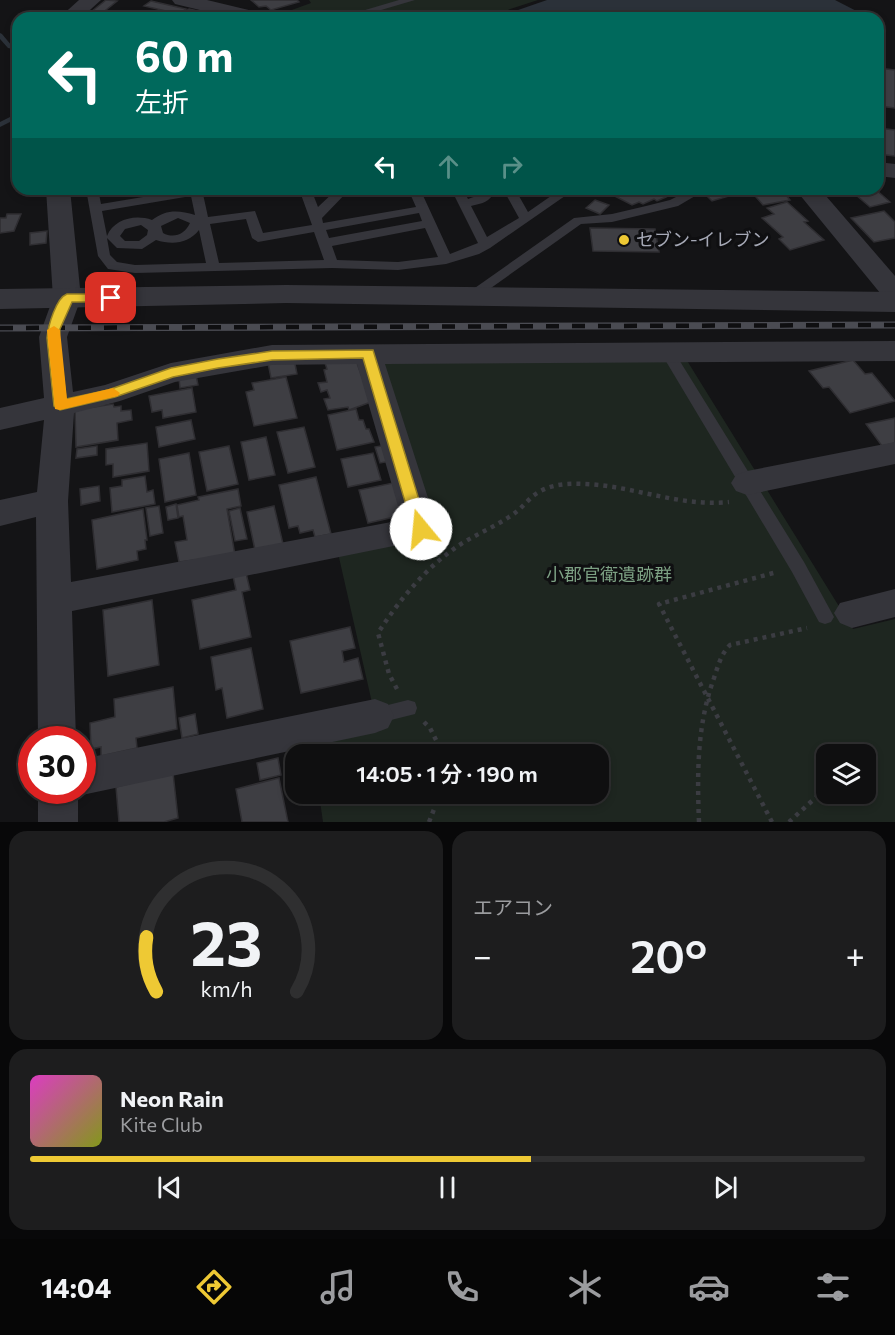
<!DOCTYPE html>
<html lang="ja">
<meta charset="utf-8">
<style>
:root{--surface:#0f0f10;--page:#1d1d1e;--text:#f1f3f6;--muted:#9b9c9f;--line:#2f2f30;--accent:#eec934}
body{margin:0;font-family:Commissioner,"Noto Sans JP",sans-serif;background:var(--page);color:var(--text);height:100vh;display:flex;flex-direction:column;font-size:22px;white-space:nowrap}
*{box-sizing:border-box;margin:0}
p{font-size:20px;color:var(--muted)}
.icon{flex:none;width:33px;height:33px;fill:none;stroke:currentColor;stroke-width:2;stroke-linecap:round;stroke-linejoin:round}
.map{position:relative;height:822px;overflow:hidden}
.details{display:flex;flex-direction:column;gap:9px;padding:9px;background:#080809;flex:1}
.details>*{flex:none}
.banner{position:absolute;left:12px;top:12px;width:872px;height:183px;border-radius:18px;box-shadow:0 3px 9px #0003,0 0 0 2px var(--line);background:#00695c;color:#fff;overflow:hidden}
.controls{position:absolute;left:816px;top:744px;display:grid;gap:12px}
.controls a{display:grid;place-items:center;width:60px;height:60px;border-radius:12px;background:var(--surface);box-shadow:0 3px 9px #0003,0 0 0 2px var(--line);font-size:30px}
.speed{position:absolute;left:18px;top:726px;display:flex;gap:12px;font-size:30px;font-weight:700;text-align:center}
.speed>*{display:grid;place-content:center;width:78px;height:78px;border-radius:50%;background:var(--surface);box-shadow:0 3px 9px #0003,0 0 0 2px var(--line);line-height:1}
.speed .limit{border:9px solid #d22;background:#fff;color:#111}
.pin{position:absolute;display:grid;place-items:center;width:51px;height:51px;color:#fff;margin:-26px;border-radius:12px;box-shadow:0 3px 9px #0006}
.me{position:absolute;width:66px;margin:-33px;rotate:343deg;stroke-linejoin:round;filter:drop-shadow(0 0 4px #0008)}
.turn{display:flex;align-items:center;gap:21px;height:126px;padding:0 24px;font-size:27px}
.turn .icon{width:78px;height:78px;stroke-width:2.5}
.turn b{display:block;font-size:42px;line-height:51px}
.lanes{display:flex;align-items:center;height:57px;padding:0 24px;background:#0003;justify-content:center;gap:30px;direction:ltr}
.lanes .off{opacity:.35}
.big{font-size:45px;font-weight:600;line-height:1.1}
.details .tile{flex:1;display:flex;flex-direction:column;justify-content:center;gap:9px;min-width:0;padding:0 21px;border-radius:18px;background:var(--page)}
.details .dial{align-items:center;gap:0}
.dial svg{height:156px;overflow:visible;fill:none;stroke:var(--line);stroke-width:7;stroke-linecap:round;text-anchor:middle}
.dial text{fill:var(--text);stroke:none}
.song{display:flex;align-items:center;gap:18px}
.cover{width:72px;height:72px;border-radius:9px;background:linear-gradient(135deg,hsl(310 70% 55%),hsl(70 70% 35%))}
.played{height:6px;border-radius:3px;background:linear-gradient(90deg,var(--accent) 60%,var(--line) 60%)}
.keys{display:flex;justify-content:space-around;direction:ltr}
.heat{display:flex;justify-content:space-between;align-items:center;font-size:33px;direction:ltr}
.details .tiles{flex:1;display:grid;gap:9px;grid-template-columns:1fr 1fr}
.tile:last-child{grid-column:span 2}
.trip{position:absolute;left:285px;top:744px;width:324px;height:60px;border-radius:18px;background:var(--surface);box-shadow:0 3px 9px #0003,0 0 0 2px var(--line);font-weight:600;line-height:60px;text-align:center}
.menu{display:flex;height:96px;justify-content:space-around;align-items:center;background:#060606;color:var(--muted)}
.menu .icon{width:42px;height:42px}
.menu .active{color:var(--accent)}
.menu b{font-size:27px;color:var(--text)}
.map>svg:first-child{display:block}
</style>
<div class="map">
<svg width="895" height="822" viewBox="0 0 895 822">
<rect width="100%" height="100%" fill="#141416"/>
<path fill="#1e2620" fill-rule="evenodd" d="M309 0H538L483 18H292L278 15 311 3Z
M379 359H686L853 629 895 619V822H323L319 794H598V754H314L312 746 380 731 375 716 338 553 433 532ZM826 754H866V794H826Z"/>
<path fill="#2b3139" d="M547 0H835L870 18H495Z"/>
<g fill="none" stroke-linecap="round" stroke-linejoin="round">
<path fill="#2b3139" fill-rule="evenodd" d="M0 33 2 34 12 46H18V50L8 48 0 39Z
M18 113V118L0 127V122Z"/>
</g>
<path fill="#3e3e43" stroke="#2f2e32" stroke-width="1.5" d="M106 0 117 1 101 14 91 12Z
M251 0H297L299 2 271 10 266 6 259 7Z
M151 1 186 9 179 14 144 6Z
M189 9 230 18H176Z
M878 68 895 70V108L879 106Z
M878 128 895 130V156L878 154Z
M13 133H18V156L14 157Z
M610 189H655L666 197 657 201 654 199 643 204 639 202 632 205 605 191Z
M749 189H781L790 200 763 205Z
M849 189H875L890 202 870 207Z
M722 190 729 196 712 201 706 195Z
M595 200 609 205 600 214 586 208Z
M787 202 808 221 804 222 824 240 790 250 779 239 783 237 762 218 774 214 767 208Z
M884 211 895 222V238L874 242 851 218Z
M7 214H21L14 231 0 233V218H6Z
M590 228 655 229 659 252 593 251Z
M47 231 46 243 30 245V233Z
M294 359 297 374 271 378 268 363Z
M853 360 865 374 872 373 895 401 850 413 829 387 823 388 809 371Z
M325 363H357L371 402 349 410 348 407 328 410 324 399 330 398 327 390 321 392 318 383 327 382 324 370 327 369Z
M196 375 198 385 180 388 179 378Z
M286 377 297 418 254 426 246 392 254 390 252 383Z
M192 388 196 412 163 418 162 410 152 412 149 396Z
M113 404 114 407 121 406V411L131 410 132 420 117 423 118 440 76 447 75 410Z
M356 409 359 420H363L366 429H369L374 442 337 450 328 415Z
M895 418V443L882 446 866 424Z
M191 420 195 439 159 447 156 427Z
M304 427 315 467 288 473 277 432Z
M266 437 275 475 249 480 241 442Z
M147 443 149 471 113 477V464L106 465V449Z
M386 445 391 461 380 463 375 447Z
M97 446V455L76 458 77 449Z
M229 446 238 484 207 491 199 452Z
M189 453 196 495 165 502 159 459Z
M373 453 381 480 348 487 341 459Z
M145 476 147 492 153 490 155 504 112 512 110 488 122 486V480Z
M316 477 331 534 315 537 313 530 300 533 298 526 289 528 279 485Z
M393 483 403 515 368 523 359 490Z
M99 486 100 501 81 505 80 489Z
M238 489 241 506 227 509 235 555 179 562 175 542 187 540 183 516 179 517 177 505 199 500 198 497Z
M176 504 178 518 168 520 166 507Z
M159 506 163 533 150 536 146 508Z
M274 506 283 544 255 550 247 512Z
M240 508 247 539 235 541 229 511Z
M143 509 147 540H145L146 549 137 551 138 560 97 569 92 520Z
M246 573 250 590 242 592 251 637 200 649 192 600 236 590 233 576Z
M152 600 159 665 108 676 103 610Z
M350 627 355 648 342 651 344 662 358 658 363 679 301 693 290 641Z
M251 648 263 709 227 718 222 688 216 690 211 657Z
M173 687 177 729 136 738 137 748 101 756V747L91 749 90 723 115 717 114 699Z
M195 714 198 734 182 738 179 718Z
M278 758 281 775 260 780 257 763Z
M173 773 178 818 164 822H119L116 787Z
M279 778 288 822H242L236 789Z"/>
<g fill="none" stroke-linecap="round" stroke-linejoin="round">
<path stroke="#3b3c42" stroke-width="4.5" stroke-dasharray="4 5" stroke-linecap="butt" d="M397 689 389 674 378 633C400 599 427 566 461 544 477 534 494 527 509 517 519 511 525 503 533 496 548 484 567 483 585 484 634 486 679 507 729 502
M424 722 430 728 443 754
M853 754 856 749
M429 822 440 794
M699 822C697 773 697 725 714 678 718 666 721 654 730 645L807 628
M772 822 659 604 777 572
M789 822 826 788"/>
<path fill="#35353b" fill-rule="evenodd" d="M399 0H415L354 18H338Z
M86 189H98L101 204 191 189H219L217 192 203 194 208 217 255 211 263 233 312 225 299 189H311L318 207 337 189H350L322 218 323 223 416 207 408 189H420L450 254 478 243 451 189H463L468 199 479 195 477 189H489L492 196C487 203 479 204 471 206L487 237 519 218 503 189H515L528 212 561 189H575L490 248 479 254 446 264 398 270 332 268 135 273 108 269 98 256ZM191 196 195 215C179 210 166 209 152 220 135 214 114 219 107 236L102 211ZM419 213 422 221 329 238 326 230ZM178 218 190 223C185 234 174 239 163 233L161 226ZM246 219 252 238 258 242 314 232 324 260 219 263 210 224ZM141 225 148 230 147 235 139 241H125L120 236 125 229ZM425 228 438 257 398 262 337 260 332 246ZM199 230 206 263 135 265 117 262 110 255 107 238 117 248 142 249 156 240C172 245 188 244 199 230Z
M692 189H707L678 206 612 222 581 224 474 300H464L462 297 574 218 612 214 646 206 670 200Z
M668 348 673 350 804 562 834 617 831 622 825 624 819 622 792 572 661 353Z
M408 700 415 702 417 708 415 714 375 724 368 722 366 716 368 710Z"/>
<path fill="#35353b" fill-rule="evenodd" d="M79 0H101L81 18H59Z
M172 0H207L265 14 268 18H233L175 4Z
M878 162 895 164V178L878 176Z
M46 189H70L81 298 67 337 73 392 105 385 171 363 272 345 895 341V361L385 364 438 529 433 538 72 611 76 740H38L36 517 0 526V500L37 492 44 420 0 430V408L44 398 39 337 53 298ZM357 364 402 520 71 582 68 501 74 413 120 401 175 382 272 365Z
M795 189H820L895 276V302L885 299Z
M895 442V464L747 495 736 491 731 483 736 475 747 471Z
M895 589V617L852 628 840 623 834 613 840 603Z
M375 699 388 704 394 716 388 728 375 733 82 795 78 794V822H38V790H82V759Z"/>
<path fill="#35353b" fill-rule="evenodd" d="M286 285 895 292V312L286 303 0 309V289Z"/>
<g stroke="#4a4b52" stroke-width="7">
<path id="rail" d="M0 328 895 325"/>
</g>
<use href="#rail" stroke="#0f0f11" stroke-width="4.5" stroke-dasharray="13" stroke-linecap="butt"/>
</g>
<path fill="#eec934" stroke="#9b8322" stroke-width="1.5" d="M67 294H111L117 298 111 302H72L60 329 59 338 66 399 108 390 171 368 218 359 272 351 373 350 428 529 426 533H415L413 529 363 358 272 360 218 368 173 377 115 397 60 410 54 406 47 338C48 326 56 298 67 294Z"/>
<path fill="#f59e0b" d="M54 326 60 330 67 399 113 388 120 393 118 396 60 410 55 409 47 330Z"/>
<circle fill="#eec934" stroke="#0f0f11" stroke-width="2" cx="624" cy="240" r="6"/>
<g text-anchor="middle" stroke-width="6" stroke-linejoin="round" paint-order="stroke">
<g font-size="18" fill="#a6a9b6" stroke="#0f0f11" text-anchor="start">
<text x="636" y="246">セブン-イレブン</text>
</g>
<g font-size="18" fill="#7da184" stroke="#0f0f11">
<text x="609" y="581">小郡官衛遺跡群</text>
</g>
</g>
</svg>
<div class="controls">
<a><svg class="icon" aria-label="layers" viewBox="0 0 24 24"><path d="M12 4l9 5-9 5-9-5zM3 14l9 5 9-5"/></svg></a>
</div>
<div class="speed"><div class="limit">30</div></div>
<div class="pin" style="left:111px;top:298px;background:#d93025"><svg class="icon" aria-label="arrive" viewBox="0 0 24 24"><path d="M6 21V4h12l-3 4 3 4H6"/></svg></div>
<svg class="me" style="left:421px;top:529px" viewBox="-20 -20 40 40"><circle r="19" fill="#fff"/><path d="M0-13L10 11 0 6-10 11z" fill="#eec934"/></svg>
<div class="trip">14:05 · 1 分 · 190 m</div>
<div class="banner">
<div class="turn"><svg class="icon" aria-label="left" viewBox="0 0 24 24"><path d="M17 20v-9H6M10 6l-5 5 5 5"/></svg><div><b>60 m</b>左折</div></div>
<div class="lanes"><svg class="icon" aria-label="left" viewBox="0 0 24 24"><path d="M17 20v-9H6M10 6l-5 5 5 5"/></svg><svg class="icon off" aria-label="ahead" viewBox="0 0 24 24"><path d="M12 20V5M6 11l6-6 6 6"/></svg><svg class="icon off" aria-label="right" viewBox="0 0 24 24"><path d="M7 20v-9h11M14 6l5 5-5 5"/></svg></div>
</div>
</div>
<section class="details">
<div class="tiles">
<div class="tile dial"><svg viewBox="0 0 100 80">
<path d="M14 69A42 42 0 1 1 86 69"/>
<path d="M14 69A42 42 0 0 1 9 41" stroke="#eec934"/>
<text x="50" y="56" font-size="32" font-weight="700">23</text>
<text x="50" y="72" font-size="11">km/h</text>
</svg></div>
<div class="tile"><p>エアコン</p>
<div class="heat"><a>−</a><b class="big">20°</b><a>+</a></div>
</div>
<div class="tile">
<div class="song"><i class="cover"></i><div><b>Neon Rain</b><p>Kite Club</p></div></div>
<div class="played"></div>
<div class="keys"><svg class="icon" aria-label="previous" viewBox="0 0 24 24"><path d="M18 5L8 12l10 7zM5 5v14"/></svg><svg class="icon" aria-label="pause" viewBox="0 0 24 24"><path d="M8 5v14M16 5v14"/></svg><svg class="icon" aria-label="next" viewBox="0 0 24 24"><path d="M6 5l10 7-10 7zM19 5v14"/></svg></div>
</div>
</div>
</section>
<nav class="menu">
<b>14:04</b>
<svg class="icon active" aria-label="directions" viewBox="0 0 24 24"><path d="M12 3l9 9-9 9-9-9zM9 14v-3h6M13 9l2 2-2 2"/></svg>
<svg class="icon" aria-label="music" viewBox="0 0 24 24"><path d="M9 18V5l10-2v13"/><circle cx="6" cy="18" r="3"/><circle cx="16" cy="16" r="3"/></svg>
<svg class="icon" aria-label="phone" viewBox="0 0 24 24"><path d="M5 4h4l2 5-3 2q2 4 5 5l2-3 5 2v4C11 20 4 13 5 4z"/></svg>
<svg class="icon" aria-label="climate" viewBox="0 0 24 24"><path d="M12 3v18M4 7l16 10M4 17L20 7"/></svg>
<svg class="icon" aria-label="car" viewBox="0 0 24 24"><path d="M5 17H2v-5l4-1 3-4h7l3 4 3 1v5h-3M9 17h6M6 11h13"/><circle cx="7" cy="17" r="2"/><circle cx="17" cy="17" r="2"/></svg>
<svg class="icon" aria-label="filters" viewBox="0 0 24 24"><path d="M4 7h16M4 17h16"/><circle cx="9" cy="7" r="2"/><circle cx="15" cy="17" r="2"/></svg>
</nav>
